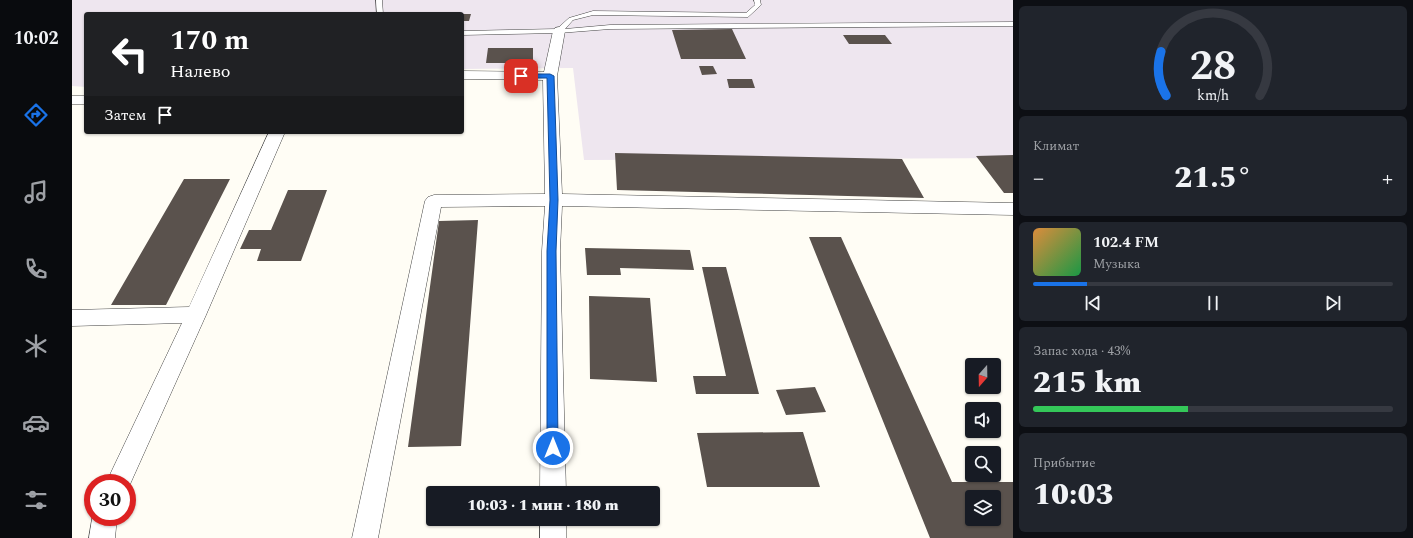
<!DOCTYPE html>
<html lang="ru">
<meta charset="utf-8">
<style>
:root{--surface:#171b24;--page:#20242c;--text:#f1f3f6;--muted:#9ea1a6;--line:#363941;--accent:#1a73e8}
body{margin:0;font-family:Spectral,serif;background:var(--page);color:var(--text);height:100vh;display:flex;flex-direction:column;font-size:15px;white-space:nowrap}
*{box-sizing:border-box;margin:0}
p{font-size:13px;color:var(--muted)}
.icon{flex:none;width:22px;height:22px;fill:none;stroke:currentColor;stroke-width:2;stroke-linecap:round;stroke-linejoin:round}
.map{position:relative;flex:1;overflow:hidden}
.drawer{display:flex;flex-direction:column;gap:6px;padding:6px;background:#0d0f14;width:400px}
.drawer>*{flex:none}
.banner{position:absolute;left:12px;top:12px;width:380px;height:122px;border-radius:4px;box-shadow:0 1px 3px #0004;background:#202124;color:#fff;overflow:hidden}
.needle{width:26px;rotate:200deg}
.controls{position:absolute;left:893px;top:358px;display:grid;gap:8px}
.controls a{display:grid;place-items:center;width:36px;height:36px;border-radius:4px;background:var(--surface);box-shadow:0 1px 3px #0004;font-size:20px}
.speed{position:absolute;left:12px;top:474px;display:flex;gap:8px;font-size:20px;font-weight:700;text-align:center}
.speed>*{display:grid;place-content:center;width:52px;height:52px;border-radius:50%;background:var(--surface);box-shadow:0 1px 3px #0004;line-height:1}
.speed .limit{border:6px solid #d22;background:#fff;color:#111}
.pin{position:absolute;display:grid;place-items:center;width:34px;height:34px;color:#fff;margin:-17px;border-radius:8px;box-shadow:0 2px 6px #0006}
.me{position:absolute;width:44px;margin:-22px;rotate:0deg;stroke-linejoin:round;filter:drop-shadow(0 0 3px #0008)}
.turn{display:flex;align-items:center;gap:14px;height:84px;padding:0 20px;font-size:18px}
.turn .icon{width:52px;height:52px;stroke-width:2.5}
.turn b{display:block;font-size:28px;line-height:34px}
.then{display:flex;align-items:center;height:38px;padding:0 20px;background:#0003;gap:8px;font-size:15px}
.big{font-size:30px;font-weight:800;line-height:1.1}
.drawer .widget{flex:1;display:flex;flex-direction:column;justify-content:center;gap:6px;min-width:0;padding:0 14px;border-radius:6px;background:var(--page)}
.drawer .dial{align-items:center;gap:0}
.dial svg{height:104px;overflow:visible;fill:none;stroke:var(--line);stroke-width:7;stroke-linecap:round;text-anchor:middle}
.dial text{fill:var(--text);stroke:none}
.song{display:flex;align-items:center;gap:12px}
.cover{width:48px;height:48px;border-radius:6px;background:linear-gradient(135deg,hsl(30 70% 55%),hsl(140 70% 35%))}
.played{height:4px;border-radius:2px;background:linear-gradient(90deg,var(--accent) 15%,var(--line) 15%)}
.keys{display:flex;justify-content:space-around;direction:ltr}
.heat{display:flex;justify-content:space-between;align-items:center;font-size:22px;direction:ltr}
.charge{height:6px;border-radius:3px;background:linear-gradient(90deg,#34c759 43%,var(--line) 0)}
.trip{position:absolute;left:354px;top:486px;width:234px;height:40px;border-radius:4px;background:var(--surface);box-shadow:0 1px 3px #0004;font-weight:800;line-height:40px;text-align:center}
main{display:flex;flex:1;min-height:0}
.menu{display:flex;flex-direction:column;width:72px;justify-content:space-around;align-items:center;background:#090b0e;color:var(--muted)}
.menu .icon{width:28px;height:28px}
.menu .current{color:var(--accent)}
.menu b{font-size:18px;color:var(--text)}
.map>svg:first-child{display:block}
</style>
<main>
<nav class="menu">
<b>10:02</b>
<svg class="icon current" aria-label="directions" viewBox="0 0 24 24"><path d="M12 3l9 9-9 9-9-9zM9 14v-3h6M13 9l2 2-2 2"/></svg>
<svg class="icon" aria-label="music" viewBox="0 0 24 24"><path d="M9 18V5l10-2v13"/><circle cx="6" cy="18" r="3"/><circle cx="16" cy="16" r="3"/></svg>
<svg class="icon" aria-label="phone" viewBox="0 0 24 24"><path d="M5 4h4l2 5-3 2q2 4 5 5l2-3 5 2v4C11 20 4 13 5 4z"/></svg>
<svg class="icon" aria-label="climate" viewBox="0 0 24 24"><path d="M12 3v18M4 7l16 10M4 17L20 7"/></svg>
<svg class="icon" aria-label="car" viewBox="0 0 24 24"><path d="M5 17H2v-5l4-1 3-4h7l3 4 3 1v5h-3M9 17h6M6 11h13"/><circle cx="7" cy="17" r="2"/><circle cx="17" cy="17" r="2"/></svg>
<svg class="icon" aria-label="filters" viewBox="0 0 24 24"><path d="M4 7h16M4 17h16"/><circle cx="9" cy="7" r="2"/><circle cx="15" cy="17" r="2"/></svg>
</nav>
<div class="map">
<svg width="941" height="538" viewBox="0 0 941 538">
<rect width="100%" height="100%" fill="#fffdf5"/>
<path fill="#eee6ef" d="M0 0H941V158L512 160 501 68 390 69V14H14V87L0 86Z"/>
<path fill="#5a524d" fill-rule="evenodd" d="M390 14H399L397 21H390Z
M660 29 674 59H609L600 30Z
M771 35H813L820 44H777Z
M416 48H461V63H414Z
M627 66H641L645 74 630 75Z
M655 79H680L683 88H657Z
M543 153 830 159 852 198 545 190Z
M941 155V193H932L904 156Z
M112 179H158L94 305H39Z
M216 190H255L229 261H185L189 249H168L177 230H199Z
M406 220 389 446 336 447 367 221Z
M737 237H769L880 482H941V538H858ZM900 497H922V519H900Z
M513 248 618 250 622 270 548 268 549 275H515Z
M630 267H654L687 394H624L621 376H654Z
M517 296 578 298 585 382 518 379Z
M743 387 754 412 714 415 704 390Z
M731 432 748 487H635L625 433Z
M551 487V493H534L533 488Z"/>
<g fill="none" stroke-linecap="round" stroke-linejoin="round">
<g stroke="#444" stroke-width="1">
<path id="lane" d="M304 0H310L311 14H305Z
M682 0H688L689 5 676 17 521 15 501 20 493 29 538 25 941 22V26L538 29 487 33 390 35V31L485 29 497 18 521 11 674 13 683 5Z"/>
</g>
<g stroke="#444" stroke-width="1">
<path id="street" d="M487 27 491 28 493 31 485 76 490 194 941 203V215L490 206 488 251 494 493H468L470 251 473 206 369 207 306 538H280L353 201 356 197 362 195 473 194 471 80 390 79V71L472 72 481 31 483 28Z
M0 96H14V104H0Z
M197 132H213L134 315 55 491V483H34L110 323 0 326V310L117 307Z
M21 513V517H45L43 538H17Z
M468 519H494V538H468Z"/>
</g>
<use href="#lane" fill="#fff" fill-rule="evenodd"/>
<use href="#street" fill="#fff" fill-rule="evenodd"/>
</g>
<path fill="#1a73e8" stroke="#114b97" d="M446 74H478L482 76 486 200 484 251 486 448 485 451 481 453 477 451 475 448V251L478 200 475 78H449L445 76Z"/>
</svg>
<div class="controls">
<a><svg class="needle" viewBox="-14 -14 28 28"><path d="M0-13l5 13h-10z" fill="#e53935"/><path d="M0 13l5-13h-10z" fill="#9ea1a6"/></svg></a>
<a><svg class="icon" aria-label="sound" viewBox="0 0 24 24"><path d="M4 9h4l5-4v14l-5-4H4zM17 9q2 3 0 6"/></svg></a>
<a><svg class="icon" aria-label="search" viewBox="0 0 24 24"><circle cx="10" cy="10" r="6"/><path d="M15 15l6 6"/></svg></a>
<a><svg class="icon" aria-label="layers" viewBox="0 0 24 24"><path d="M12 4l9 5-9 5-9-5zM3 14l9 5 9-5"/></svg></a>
</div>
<div class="speed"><div class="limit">30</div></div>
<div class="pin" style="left:449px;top:76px;background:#d93025"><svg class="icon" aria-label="arrive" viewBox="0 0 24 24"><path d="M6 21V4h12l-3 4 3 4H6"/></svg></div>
<svg class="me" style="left:481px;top:448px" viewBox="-20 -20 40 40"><circle r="17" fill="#1a73e8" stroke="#fff" stroke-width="3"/><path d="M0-11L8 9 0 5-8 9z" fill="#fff"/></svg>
<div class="trip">10:03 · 1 мин · 180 m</div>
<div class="banner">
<div class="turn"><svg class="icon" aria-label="left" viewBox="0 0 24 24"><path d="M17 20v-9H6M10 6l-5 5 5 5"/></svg><div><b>170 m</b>Налево</div></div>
<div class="then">Затем<svg class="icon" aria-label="arrive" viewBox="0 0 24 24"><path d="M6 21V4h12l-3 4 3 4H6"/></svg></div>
</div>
</div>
<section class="drawer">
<div class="widget dial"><svg viewBox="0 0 100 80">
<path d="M14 69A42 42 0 1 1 86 69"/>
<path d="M14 69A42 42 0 0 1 10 35" stroke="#1a73e8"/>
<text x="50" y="56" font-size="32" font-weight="700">28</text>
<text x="50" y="72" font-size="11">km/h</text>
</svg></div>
<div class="widget"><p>Климат</p>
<div class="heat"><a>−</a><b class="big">21.5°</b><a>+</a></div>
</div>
<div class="widget">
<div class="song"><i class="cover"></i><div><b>102.4 FM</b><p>Музыка</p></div></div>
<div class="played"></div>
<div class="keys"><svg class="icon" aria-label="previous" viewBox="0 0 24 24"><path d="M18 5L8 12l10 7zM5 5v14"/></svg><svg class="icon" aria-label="pause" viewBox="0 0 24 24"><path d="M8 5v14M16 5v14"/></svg><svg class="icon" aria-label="next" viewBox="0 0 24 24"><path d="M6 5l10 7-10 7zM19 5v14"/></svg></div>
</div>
<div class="widget"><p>Запас хода · 43%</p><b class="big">215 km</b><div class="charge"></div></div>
<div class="widget"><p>Прибытие</p><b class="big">10:03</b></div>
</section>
</main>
